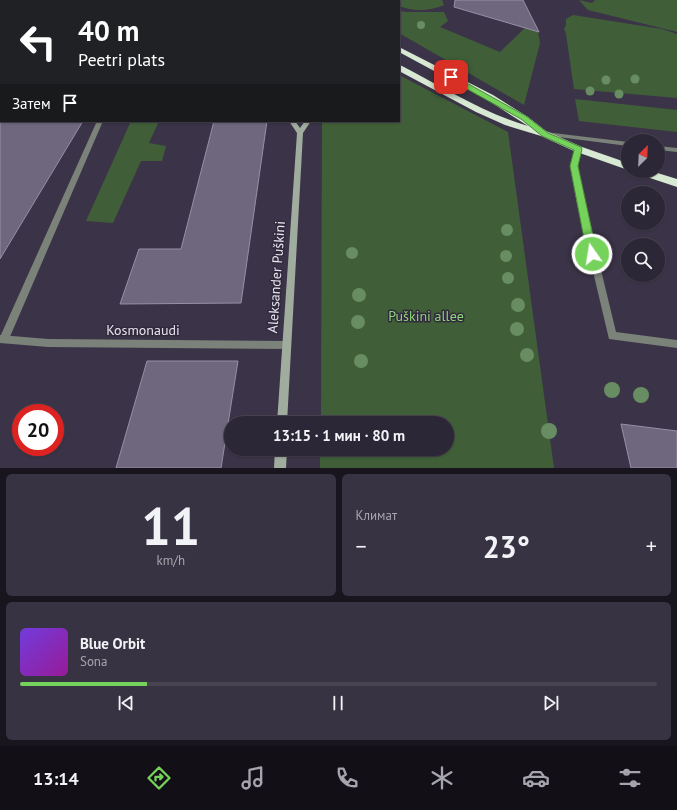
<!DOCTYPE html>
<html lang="ru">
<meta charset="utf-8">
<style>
:root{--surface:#2c2736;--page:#383342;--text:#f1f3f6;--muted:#a6a5ad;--line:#484451;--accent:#75d25a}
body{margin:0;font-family:"PT Sans",sans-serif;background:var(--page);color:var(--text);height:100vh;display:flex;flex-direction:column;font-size:15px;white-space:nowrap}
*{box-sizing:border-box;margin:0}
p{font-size:13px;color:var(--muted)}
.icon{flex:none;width:22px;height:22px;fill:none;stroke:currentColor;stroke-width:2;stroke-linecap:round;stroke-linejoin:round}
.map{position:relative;height:468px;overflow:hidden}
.side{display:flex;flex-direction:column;gap:6px;padding:6px;background:#18151e;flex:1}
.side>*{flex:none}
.guide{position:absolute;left:0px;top:0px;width:400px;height:122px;box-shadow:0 1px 3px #0004,0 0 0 1px var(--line);background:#202124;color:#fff;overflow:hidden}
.needle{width:26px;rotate:24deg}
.buttons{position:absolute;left:621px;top:134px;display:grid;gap:8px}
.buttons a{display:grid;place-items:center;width:44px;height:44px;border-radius:50%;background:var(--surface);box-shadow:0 1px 3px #0004,0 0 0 1px var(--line);font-size:20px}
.speed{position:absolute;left:12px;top:404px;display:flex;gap:8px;font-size:20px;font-weight:700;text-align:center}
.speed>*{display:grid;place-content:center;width:52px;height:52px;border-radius:50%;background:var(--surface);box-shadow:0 1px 3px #0004,0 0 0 1px var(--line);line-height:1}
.speed .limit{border:6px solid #d22;background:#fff;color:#111}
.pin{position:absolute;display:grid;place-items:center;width:34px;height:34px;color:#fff;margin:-17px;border-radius:8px;box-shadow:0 2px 6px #0006}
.me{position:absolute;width:44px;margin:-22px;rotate:347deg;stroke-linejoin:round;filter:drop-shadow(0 0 3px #0008)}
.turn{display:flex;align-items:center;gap:14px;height:84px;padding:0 12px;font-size:18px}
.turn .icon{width:52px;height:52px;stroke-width:2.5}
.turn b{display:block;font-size:28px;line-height:34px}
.then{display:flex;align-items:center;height:38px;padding:0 12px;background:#0003;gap:8px;font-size:15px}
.big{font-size:30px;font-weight:600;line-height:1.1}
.side .widget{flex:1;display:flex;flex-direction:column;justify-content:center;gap:6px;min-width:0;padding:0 14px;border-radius:6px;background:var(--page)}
.side .dial{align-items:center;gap:0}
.dial b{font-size:52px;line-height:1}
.song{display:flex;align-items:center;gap:12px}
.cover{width:48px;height:48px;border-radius:6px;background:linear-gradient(135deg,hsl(260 70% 55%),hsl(300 70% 35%))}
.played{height:4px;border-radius:2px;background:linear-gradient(90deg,var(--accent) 20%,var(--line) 20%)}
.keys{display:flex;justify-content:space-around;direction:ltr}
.heat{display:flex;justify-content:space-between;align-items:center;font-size:22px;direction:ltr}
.side .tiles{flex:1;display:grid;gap:6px;grid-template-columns:1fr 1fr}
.widget:last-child{grid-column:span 2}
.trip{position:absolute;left:224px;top:416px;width:230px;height:40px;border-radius:20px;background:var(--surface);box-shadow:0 1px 3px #0004,0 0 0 1px var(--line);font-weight:600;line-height:40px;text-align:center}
.menu{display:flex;height:64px;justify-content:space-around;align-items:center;background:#121016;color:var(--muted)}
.menu .icon{width:28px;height:28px}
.menu .on{color:var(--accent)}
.menu b{font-size:18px;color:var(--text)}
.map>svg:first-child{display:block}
</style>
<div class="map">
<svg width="677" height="468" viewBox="0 0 677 468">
<rect width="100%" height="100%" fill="#3b3448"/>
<path fill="#405f38" d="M389 0H442L444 5C429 11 414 12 399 6V1Z
M579 0 592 3 595 0H677V32L588 10Z
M399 10 404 12H444L448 21 440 27 500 52 527 26H537L540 43 524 105 399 33Z
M573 15 662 29 677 34V98L574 89 566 34 564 29 566 25V19Z
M399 75 508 132 554 468H320V449H447V423H321L322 121H399Z
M575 99 677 110V132L579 121Z
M131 121H159L149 143 166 146 162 161H141L113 223 86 221Z"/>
<path fill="#6f677d" stroke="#988fa7" d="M455 0H523L539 32 454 7Z
M0 121H83L0 259Z
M214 121H267L241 303 120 304 139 249H181Z
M147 361H238L221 468H116Z
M621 424 677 431V468H631Z"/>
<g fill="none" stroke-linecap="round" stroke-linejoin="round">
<path fill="#7b8279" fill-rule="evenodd" d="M97 121H103L9 339 7 342 4 343 1 342 0 337Z
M545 132 628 142V146L543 135V133Z
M658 146 677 148V152L658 150Z
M578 147 581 149 578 166 585 204 616 332 677 340V348L609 339 577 204 570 166 575 149Z"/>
<path fill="#7b8279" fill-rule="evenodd" d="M0 335 48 339 286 341 289 342 291 345 289 348 286 349 48 347 0 343Z"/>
<path fill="#a0ac9d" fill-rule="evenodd" d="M240 0H248V1H240Z
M289 121H295L300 128 305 121H311L303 133 287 423H277L297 133Z
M275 449H287L286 468H274Z"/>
<path fill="#d7e9d2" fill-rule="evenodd" d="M0 0H7L1 1 0 3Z
M70 0H82L69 1Z
M114 0H126L113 1Z
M282 0H291L292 1H283Z
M329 0H337L338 1H330Z
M340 0H348V1H340Z
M0 11H1V15H0Z
M399 47 493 95 528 117 546 131 582 147 628 163V170L574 151 541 136 505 125 476 112 399 71V65L402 66C443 87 483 113 528 126L486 99 399 52Z
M634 171H651L677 179V187L635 173Z"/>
</g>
<g fill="#688d62">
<circle cx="421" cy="25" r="4"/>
<circle cx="635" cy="79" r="4.5"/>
<circle cx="606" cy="80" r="4.5"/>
<circle cx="590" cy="91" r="4.5"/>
<circle cx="619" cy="94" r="4.5"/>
<circle cx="507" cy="230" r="6"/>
<circle cx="352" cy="253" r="6"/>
<circle cx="506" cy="256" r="6"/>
<circle cx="508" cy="278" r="6"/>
<circle cx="359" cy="295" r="7"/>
<circle cx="518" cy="305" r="7"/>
<circle cx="358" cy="322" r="7"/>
<circle cx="517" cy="329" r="7"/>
<circle cx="527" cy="355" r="7"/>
<circle cx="361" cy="361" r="7"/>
<circle cx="612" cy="390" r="8"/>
<circle cx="641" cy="395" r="8"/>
<circle cx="549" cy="431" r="8"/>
</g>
<path fill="#75d25a" stroke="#4c883a" d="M449 76H454L526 116 548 133 581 147 582 149 578 166 597 254 595 256H589L587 254 570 166 574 150 542 136 521 119 449 79Z"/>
<g text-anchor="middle" stroke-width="3" stroke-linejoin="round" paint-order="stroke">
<g font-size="14" fill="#e7e3ef" stroke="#312a3d">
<text transform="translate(276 277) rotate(-86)" y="5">Aleksander Puškini</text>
<text x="143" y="335">Kosmonaudi</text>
</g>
<g font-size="14" fill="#8cd578" stroke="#312a3d">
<text x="426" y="321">Puškini allee</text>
</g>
</g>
</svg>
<div class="buttons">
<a><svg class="needle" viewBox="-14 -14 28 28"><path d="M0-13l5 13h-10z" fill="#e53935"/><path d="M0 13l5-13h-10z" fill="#a6a5ad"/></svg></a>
<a><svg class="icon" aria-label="sound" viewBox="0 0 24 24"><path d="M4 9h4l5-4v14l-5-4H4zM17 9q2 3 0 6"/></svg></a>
<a><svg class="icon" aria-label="search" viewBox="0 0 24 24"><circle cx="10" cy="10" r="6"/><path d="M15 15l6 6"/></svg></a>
</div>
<div class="speed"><div class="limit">20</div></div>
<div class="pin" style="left:451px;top:77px;background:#d93025"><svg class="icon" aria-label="arrive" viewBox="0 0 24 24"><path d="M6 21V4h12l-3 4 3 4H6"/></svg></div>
<svg class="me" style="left:592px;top:254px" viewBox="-20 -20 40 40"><circle r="17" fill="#75d25a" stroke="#fff" stroke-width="3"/><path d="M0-11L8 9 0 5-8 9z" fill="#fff"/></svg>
<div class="trip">13:15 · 1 мин · 80 m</div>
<div class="guide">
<div class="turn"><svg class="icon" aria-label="left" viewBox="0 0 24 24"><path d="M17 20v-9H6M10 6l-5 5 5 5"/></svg><div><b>40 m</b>Peetri plats</div></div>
<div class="then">Затем<svg class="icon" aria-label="arrive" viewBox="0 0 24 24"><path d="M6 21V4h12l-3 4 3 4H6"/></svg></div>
</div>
</div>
<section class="side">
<div class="tiles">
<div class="widget dial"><b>11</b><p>km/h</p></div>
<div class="widget"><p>Климат</p>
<div class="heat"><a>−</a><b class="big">23°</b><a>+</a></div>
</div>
<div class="widget">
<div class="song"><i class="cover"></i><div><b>Blue Orbit</b><p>Sona</p></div></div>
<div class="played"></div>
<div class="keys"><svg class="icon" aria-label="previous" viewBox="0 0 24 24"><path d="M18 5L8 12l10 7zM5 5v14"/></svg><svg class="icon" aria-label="pause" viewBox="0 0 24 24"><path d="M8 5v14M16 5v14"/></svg><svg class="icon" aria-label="next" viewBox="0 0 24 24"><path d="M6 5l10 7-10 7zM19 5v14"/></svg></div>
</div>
</div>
</section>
<nav class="menu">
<b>13:14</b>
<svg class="icon on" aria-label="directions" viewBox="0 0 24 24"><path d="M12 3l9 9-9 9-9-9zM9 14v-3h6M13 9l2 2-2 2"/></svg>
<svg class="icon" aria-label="music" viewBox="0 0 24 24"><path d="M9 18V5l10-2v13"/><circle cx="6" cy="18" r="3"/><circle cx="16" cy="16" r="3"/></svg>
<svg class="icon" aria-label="phone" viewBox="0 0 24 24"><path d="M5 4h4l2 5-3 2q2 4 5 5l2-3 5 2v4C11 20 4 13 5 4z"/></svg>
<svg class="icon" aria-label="climate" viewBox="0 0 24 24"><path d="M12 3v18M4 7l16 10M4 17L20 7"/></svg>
<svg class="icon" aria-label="car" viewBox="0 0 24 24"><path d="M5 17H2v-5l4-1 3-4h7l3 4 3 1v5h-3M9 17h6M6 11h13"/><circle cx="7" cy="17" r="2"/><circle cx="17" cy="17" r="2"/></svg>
<svg class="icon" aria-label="filters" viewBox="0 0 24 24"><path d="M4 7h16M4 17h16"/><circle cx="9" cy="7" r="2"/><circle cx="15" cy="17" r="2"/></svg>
</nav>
